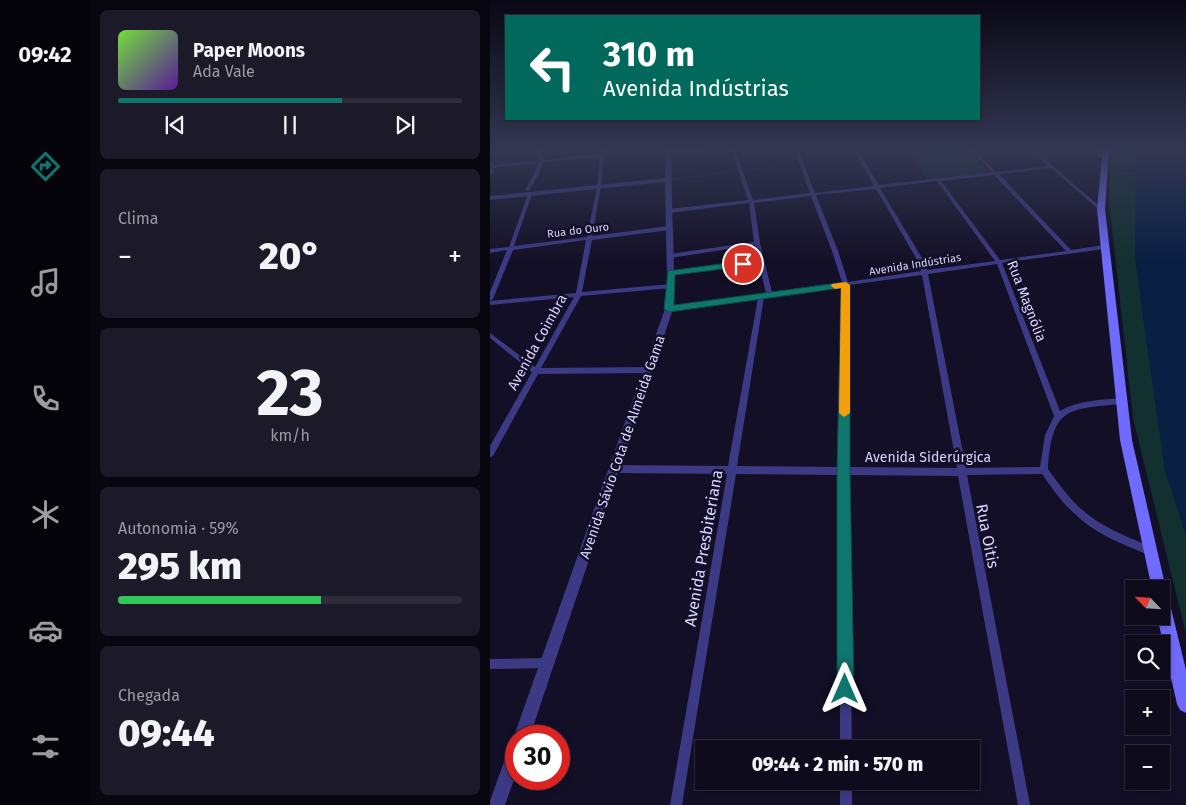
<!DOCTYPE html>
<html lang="pt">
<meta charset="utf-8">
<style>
:root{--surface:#0e0b1c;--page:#1c1929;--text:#f1f3f6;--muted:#9b9ba3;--line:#2e2b3b;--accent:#0f766e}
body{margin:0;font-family:"Fira Sans",sans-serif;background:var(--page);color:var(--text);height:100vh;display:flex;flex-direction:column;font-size:19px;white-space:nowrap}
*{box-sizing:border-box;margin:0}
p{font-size:16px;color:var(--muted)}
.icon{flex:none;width:28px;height:28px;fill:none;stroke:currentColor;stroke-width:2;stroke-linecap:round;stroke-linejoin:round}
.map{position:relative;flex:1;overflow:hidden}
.panel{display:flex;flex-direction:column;gap:10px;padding:10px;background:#08060f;width:400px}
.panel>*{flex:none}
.hud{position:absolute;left:15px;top:15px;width:475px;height:105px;border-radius:0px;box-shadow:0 2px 8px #0003,0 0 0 1px var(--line);background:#00695c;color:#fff;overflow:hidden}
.needle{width:32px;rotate:295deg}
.tools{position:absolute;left:635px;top:580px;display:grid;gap:10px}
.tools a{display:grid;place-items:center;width:45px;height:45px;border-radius:0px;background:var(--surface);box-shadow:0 2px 8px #0003,0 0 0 1px var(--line);font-size:25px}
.speed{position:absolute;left:15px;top:725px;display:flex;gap:10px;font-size:25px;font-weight:700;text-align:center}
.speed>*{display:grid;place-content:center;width:65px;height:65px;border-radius:50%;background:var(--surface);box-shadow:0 2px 8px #0003,0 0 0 1px var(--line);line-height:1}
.speed .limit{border:8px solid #d22;background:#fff;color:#111}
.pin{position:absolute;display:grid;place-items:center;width:42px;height:42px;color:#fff;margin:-21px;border:2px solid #fff;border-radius:50%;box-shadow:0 1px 5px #0007}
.me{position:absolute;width:55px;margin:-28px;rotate:0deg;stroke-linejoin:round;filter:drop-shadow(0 0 4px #0008)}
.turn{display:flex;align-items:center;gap:18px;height:105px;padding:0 15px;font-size:22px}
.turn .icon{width:65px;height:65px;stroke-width:2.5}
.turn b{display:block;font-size:35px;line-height:42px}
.big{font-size:38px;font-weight:800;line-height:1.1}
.panel .tile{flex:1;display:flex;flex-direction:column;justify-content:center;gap:8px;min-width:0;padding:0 18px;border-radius:8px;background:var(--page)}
.panel .dial{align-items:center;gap:0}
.dial b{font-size:65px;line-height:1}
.song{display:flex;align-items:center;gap:15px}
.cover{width:60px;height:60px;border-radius:8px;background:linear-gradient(135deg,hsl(100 70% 55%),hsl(270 70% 35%))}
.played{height:5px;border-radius:2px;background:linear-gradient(90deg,var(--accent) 65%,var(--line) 65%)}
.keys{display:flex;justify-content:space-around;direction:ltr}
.heat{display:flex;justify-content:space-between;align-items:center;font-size:28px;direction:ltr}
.charge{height:8px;border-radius:4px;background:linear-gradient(90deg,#34c759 59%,var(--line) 0)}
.trip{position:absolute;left:205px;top:740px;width:285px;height:50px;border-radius:0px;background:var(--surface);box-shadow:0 2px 8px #0003,0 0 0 1px var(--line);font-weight:800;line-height:50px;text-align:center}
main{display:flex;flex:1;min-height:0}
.menu{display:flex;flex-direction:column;width:90px;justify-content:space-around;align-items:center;background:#06040b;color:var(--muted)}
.menu .icon{width:35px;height:35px}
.menu .active{color:var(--accent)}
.menu b{font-size:22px;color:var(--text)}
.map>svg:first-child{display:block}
</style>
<main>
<nav class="menu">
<b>09:42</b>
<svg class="icon active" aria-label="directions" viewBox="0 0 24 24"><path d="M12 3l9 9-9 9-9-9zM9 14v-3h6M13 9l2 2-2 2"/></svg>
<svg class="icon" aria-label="music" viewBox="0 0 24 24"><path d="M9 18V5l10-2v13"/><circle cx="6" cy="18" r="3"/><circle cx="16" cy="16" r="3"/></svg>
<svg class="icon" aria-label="phone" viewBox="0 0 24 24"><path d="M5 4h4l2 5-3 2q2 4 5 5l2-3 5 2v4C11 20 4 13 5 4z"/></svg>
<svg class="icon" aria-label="climate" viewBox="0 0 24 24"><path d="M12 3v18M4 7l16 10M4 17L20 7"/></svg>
<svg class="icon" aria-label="car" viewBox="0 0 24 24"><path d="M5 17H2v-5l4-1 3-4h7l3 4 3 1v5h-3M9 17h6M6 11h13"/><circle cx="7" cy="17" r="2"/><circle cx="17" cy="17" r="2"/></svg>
<svg class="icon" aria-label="filters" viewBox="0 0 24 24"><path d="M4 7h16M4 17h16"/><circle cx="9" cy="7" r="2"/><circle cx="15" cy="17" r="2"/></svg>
</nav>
<section class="panel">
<div class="tile">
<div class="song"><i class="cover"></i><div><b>Paper Moons</b><p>Ada Vale</p></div></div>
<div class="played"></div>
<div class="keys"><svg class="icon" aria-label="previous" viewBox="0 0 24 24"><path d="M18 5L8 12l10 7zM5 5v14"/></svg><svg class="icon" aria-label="pause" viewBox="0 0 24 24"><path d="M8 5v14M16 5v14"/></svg><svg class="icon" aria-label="next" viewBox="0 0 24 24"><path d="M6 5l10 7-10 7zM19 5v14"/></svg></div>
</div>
<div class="tile"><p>Clima</p>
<div class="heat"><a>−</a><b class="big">20°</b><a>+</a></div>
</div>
<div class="tile dial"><b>23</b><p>km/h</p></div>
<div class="tile"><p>Autonomia · 59%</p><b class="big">295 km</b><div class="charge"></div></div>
<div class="tile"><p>Chegada</p><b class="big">09:44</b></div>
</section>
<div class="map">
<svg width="696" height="805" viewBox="0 0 696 805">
<rect width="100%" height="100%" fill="#130f26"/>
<path fill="#12302f" d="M621 149H643V156L659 161 661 168 643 167 644 172 658 175 696 531V634L643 418 619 201Z
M446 150 479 151 496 171 491 173 437 179 419 152Z"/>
<path fill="#0a1f44" d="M646 149H696V536L675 471 654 325 645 257Z"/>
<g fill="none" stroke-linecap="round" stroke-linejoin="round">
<path stroke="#0a1f44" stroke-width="2" d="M477 149 649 172
M374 156 429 149
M319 162 355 158
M256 170 304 164
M179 180 237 172"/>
<path fill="#3d3a85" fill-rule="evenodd" d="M44 149H48L52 154 53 160 110 154 113 149H117L114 155 111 187 102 236 179 226 182 228 179 230 102 240 92 292 181 284 184 286 181 288 91 296 51 368 158 367 162 370 158 373 48 374 3 456 0 457V446L42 372 0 338V333L45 367 84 297 0 305V301L86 293 96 240 23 250 3 299 0 301V292L17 250 0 253V249L19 247 38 194 40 193 42 194 24 246 97 237 107 187 110 157 53 162 49 174 39 190 37 191 35 190 44 174 48 163 6 167 2 174H0V169L2 166 0 164V160L5 165 49 160 47 154Z
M212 149H228L226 150 179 154 177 153 179 152Z
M241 149H245L263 200 320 193 304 149H308L325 193 384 186 363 149H367L389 185 502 172 480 149H484L506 172 558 166 539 149H543L613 209 609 210 561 168 509 174 581 250 614 245 617 247 614 249 512 263 570 411C589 400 611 400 632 398L635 399 636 401 635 403 632 404C577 409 562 407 558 469 568 483 578 497 590 508 611 527 637 537 662 547L664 550 662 553 659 555C632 544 605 534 584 513 571 502 562 488 552 474L477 475 540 805H528L468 476 358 475 362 749H350V475L246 474 192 805H180L237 474 125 473 122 472 121 469 122 466 125 465 238 466 268 298 179 311 176 309 179 307 276 293 269 264 181 275 178 273 181 271 269 261 265 245 180 258 177 256 180 254 264 242 259 203 179 213 176 211 179 209 258 200ZM504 175 576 251 510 260 451 181ZM447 181 505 261 437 270 432 258 390 188ZM386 189 426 258 431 271 358 282 348 251 326 195ZM321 196 342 251 352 282 282 292 270 243 264 203ZM507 264 564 416 555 435 550 467 476 468 438 274ZM432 275 467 468 358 467 359 285ZM353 286 350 467 247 466 274 297Z
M600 149H605L617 159 613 160Z
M57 658 61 659 62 663 61 667 57 668 0 669V659Z
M350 781H362V805H350Z"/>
<path fill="#3d3a85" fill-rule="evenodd" d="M176 149H182C180 202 186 256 183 309L40 736H26V741L24 736 175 309 177 280 175 182 0 200V196L175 178Z
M26 743V774L15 805H0V801L20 745Z"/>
<path fill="#6f6bff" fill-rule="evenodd" d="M613 149H619L615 209 642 440 676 589 674 594 679 600 696 670V713L690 710 687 704 667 616H671V589H662L630 440 607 209Z"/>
</g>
<linearGradient id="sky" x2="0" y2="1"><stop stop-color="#0a0815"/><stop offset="0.57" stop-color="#333752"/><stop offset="1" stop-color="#333752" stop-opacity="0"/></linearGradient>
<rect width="696" height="262" fill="url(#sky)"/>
<path fill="#0f766e" stroke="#0a4d48" d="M253 261 256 262V266L185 275 184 305 356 282 360 285V470L364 689 361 695 355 698 349 695 347 689V470L351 288 179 312 174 309 178 271Z"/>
<path fill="#f59e0b" d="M356 282 360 285V413L354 417 349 413 351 288 345 289 341 286 342 284Z"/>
<g text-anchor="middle" stroke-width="5" stroke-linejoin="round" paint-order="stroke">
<g font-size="11" fill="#d9d4ff" stroke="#130f26">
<text transform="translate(88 230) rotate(-7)" y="4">Rua do Ouro</text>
<text transform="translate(425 264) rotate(-9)" y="4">Avenida Indústrias</text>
</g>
<g font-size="14" fill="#d9d4ff" stroke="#130f26">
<text transform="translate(537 301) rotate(69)" y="5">Rua Magnólia</text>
<text transform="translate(47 342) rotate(-61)" y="5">Avenida Coimbra</text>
<text transform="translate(132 447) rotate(-71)" y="5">Avenida Sávio Cota de Almeida Gama</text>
<text x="438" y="462">Avenida Siderúrgica</text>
</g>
<g font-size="16" fill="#d9d4ff" stroke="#130f26">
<text transform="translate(498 536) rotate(79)" y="6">Rua Oitis</text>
<text transform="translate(213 548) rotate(-80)" y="6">Avenida Presbiteriana</text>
</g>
</g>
</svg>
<div class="tools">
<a><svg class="needle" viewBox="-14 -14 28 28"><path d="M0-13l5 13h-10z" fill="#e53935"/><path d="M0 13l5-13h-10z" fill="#9b9ba3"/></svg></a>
<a><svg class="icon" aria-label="search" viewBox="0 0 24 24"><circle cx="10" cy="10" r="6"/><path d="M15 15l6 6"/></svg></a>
<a>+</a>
<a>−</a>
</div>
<div class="speed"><div class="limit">30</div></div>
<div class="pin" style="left:253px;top:264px;background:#d93025"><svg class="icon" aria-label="arrive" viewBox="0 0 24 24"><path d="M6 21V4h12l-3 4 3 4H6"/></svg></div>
<svg class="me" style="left:355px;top:689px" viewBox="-20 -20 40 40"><path d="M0-17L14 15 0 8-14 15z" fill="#0f766e" stroke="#fff" stroke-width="4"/></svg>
<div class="trip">09:44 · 2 min · 570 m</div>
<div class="hud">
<div class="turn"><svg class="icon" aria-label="left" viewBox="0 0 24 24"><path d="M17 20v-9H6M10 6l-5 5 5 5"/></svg><div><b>310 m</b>Avenida Indústrias</div></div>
</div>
</div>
</main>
